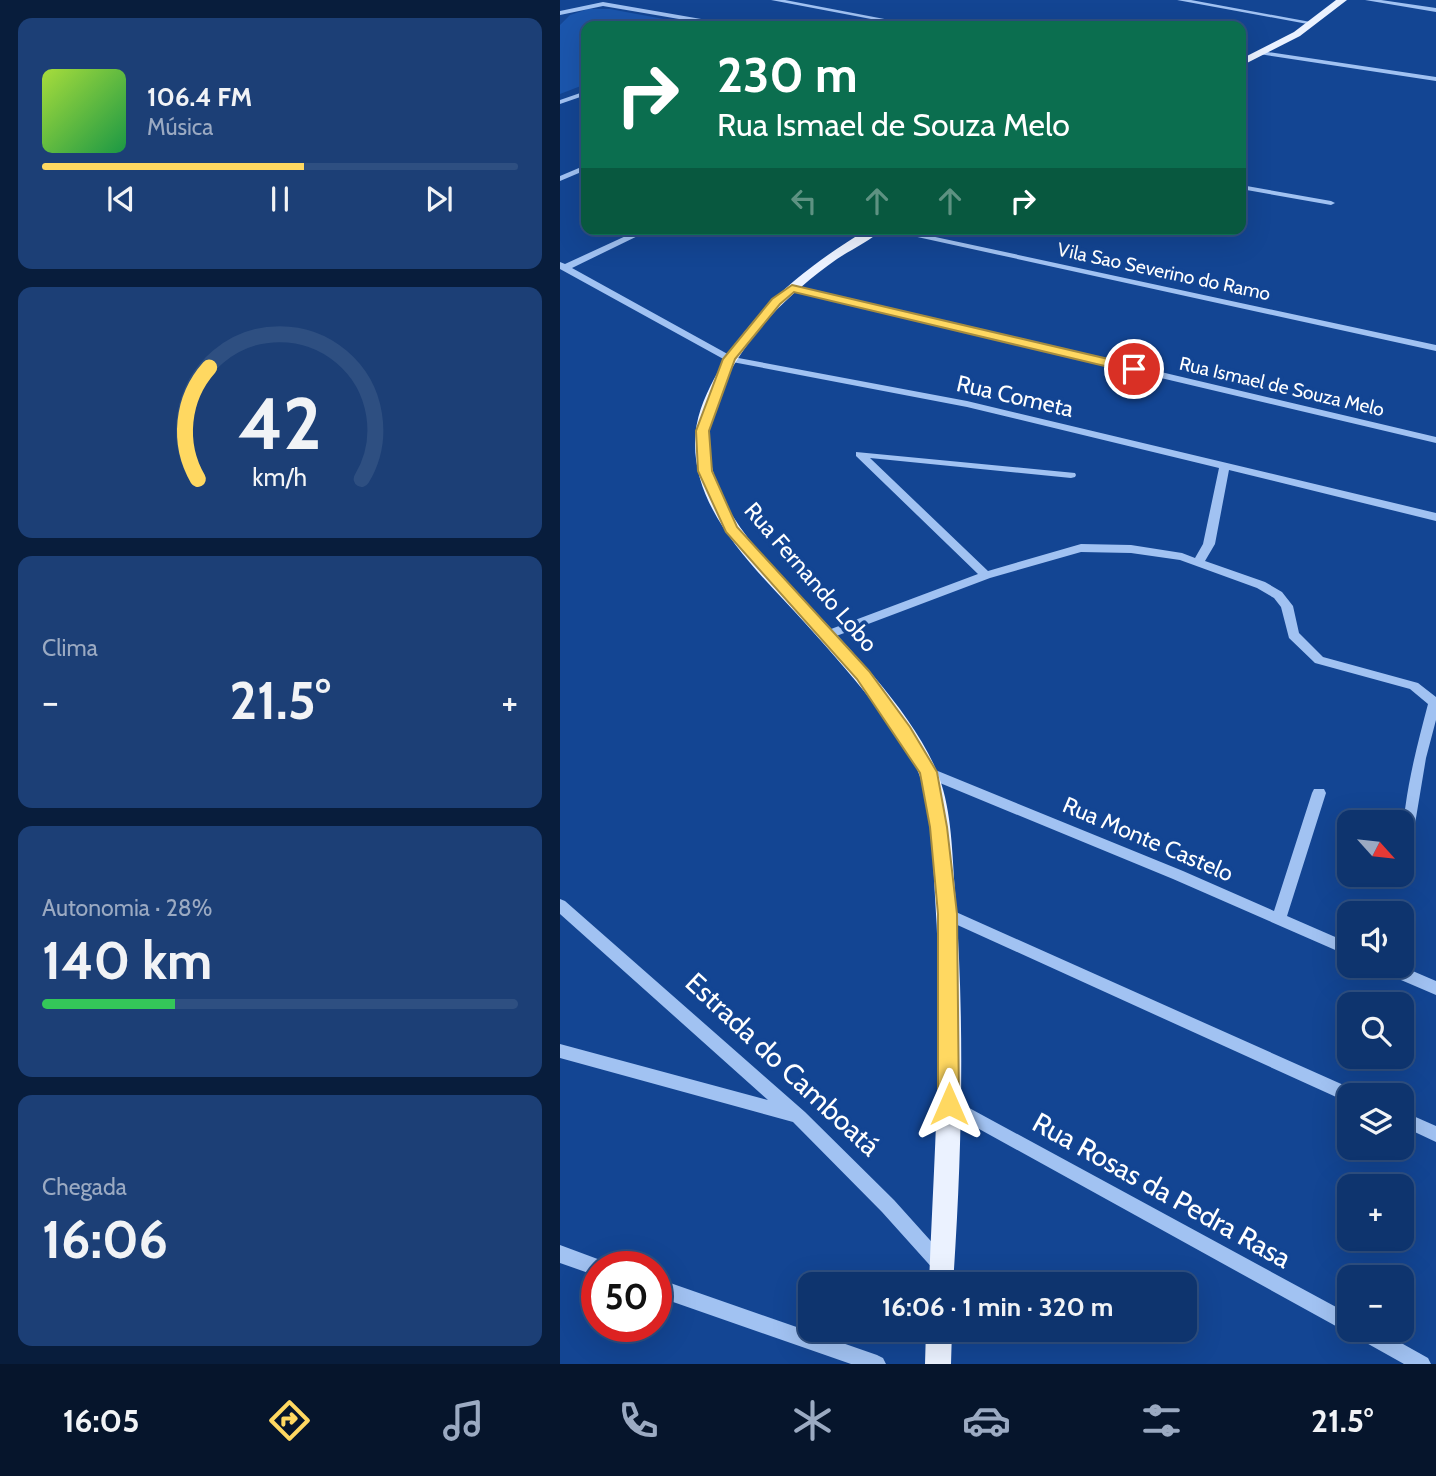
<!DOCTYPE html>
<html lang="pt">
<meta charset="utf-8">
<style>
:root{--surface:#0e346e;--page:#1c3f76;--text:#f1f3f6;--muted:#9baac2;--line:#2e4f81;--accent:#ffd861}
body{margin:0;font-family:Cabin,sans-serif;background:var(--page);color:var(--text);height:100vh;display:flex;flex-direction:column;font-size:26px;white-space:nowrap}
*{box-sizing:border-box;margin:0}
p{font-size:23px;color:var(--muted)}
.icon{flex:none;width:38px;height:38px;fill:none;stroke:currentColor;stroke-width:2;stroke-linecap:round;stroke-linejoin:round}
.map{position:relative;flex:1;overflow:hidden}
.side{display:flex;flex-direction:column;gap:18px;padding:18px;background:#081d3c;width:560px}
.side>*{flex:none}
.hud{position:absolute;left:21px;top:21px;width:665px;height:214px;border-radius:14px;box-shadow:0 7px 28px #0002,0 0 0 2px var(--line);background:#0b6e4f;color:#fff;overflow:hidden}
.needle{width:46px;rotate:117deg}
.fabs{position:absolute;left:777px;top:810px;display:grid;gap:14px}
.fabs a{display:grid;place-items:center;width:77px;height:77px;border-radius:14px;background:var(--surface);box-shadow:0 7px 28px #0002,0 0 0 2px var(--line);font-size:35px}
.speed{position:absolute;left:21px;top:1251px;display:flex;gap:14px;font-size:35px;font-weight:700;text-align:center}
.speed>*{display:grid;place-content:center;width:91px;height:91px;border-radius:50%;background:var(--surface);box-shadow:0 7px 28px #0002,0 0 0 2px var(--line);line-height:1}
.speed .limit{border:10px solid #d22;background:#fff;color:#111}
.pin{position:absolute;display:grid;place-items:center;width:60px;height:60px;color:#fff;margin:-30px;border:4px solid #fff;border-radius:50%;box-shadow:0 2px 7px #0007}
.me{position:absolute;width:77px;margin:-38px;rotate:0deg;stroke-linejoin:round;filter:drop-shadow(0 0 5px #0008)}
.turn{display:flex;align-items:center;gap:24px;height:147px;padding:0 21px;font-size:32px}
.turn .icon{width:91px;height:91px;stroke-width:2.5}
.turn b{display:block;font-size:49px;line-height:60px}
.lanes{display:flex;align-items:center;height:66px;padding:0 21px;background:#0003;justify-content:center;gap:35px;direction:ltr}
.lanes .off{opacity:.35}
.big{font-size:52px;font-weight:700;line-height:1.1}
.side .tile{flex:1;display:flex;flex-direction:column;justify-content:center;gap:10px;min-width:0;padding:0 24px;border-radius:14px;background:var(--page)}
.side .dial{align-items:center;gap:0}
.dial svg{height:182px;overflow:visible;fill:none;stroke:var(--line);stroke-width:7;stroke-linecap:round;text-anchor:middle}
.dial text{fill:var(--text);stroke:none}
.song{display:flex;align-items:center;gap:21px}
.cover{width:84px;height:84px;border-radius:10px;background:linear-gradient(135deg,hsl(80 70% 55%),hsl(140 70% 35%))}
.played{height:7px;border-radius:4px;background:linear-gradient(90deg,var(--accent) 55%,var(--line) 55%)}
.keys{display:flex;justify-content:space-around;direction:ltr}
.heat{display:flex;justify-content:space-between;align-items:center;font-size:38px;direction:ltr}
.charge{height:10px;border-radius:5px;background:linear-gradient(90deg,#34c759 28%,var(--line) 0)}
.trip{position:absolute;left:238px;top:1272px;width:399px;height:70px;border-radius:14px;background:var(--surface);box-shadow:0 7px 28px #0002,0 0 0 2px var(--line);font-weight:700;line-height:70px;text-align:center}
.tab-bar{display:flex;height:112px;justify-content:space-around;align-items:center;background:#06152c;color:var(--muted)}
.tab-bar .icon{width:49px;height:49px}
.tab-bar .current{color:var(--accent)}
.tab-bar b{font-size:32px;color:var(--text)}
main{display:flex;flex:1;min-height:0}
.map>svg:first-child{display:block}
</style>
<main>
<section class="side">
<div class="tile">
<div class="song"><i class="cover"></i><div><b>106.4 FM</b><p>Música</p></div></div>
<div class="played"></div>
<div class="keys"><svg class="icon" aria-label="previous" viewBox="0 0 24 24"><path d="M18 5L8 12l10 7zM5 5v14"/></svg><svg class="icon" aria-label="pause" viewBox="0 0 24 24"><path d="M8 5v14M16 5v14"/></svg><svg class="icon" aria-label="next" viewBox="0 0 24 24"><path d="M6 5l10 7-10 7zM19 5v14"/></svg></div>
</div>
<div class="tile dial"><svg viewBox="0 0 100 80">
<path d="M14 69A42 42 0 1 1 86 69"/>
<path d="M14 69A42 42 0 0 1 19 20" stroke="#ffd861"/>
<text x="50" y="56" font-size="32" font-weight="700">42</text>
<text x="50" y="72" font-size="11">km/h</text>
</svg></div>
<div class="tile"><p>Clima</p>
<div class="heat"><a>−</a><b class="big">21.5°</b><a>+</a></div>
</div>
<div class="tile"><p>Autonomia · 28%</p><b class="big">140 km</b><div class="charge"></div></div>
<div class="tile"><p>Chegada</p><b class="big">16:06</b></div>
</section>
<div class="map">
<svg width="876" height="1364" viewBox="0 0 876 1364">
<rect width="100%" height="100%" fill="#134593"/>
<path fill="#1b56ad" d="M28 9H50L141 26H26V84L0 94V25L10 15Z"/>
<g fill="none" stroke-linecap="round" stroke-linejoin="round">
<path fill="#a1c2f2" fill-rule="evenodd" d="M211 0H225L361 26H348Z
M617 0H631L756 23 753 25Z
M805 0H821L876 8V12Z
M43 2 170 24 173 26H160L43 6 0 15V11Z
M701 51 876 77V81L699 54 698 53Z
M26 91V95L0 104V100Z
M26 165V170L0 181V176Z
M681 185 771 201 775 203 771 205 681 189Z
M81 229H92L12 268 173 357 407 401 876 513V521L669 470 655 544 645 561 705 582 722 592 733 606 739 633 763 657 858 683 876 697V720L866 758 850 854H842C842 803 855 753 868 704L850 689 755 663 729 638 721 607 714 598 697 588 620 560 571 553 521 552 430 578 271 638H263L261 635 263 632 418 574 296 456V452L515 473 516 475 515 477 511 478 310 458 428 571 521 544 571 545 622 553 635 558 643 544 659 468 407 407 167 361 0 269V262L5 264Z
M321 229H338L876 345V351Z
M232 285 876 437V443L229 290 228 288Z
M368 767 623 871 714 911 752 793 754 789H764L766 793 727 916 789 943V956L613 879 363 776 361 772 363 768Z
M0 899 5 901 245 1112 334 1200 387 1259 390 1265 387 1271 381 1274 375 1271 322 1212 233 1122 0 1058V1044L208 1100 0 914Z
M387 908 797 1091 799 1096H789V1103L785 1101 382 918 380 914 382 910Z
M818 966H841L876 981V995L820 971Z
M389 1097 789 1314V1330H818L868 1358 871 1364H844L794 1336 792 1332 789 1333 783 1330 383 1109 381 1104 383 1099Z
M842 1111 876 1126V1142L842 1126Z
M0 1245 43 1261 46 1267H37V1276L0 1263Z
M96 1278 317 1355 323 1358 326 1364H291L96 1296Z"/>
<path fill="#ebf2ff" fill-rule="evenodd" d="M776 0H787L740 36 681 66V59L734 32Z
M308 229H323C310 241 292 249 277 259 253 276 229 296 209 318 180 350 149 397 149 442 150 507 202 555 243 599 288 647 356 715 379 777 392 812 392 854 395 891 405 1021 402 1154 393 1284H369C374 1155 384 1026 375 897 373 860 373 820 362 783 355 758 338 737 323 716 299 683 272 653 245 623 200 573 134 515 135 442 135 419 144 398 154 379 189 312 245 267 308 229Z
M366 1330H392L391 1364H365Z"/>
</g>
<path fill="#ffd861" stroke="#a68c3f" stroke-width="2" d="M232 285 574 365 581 369 574 373 234 292 220 304 175 359 149 431 152 471 177 527 309 671 350 727 377 772 387 827 397 914 399 1104 396 1111 389 1114 381 1111 378 1104V914L370 827 360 773 297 679 166 532 138 471 136 431 163 359 212 299Z"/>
<g text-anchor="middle" stroke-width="7" stroke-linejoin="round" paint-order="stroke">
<g font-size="19" fill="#fff" stroke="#134593">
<text transform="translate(604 271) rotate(12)" y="7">Vila Sao Severino do Ramo</text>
<text transform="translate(722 386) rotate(13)" y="7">Rua Ismael de Souza Melo</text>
</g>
<g font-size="23" fill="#fff" stroke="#134593">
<text transform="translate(455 396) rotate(13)" y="8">Rua Cometa</text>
<text transform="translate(251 577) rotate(49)" y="8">Rua Fernando Lobo</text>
<text transform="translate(588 839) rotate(23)" y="8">Rua Monte Castelo</text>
</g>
<g font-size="28" fill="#fff" stroke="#134593">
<text transform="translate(223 1064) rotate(43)" y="10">Estrada do Camboatá</text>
<text transform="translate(602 1190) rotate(29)" y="10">Rua Rosas da Pedra Rasa</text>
</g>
</g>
</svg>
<div class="fabs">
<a><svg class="needle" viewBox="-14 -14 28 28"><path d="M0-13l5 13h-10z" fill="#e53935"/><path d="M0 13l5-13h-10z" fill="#9baac2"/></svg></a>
<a><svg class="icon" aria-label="sound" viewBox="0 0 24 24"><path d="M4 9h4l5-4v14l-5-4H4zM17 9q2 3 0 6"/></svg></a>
<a><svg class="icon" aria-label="search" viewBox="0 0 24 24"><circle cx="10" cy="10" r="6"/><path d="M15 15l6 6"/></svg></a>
<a><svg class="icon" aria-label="layers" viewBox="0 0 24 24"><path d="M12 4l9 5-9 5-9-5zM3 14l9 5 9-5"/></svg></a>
<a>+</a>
<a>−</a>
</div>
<div class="speed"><div class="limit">50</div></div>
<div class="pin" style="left:574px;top:369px;background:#d93025"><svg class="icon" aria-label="arrive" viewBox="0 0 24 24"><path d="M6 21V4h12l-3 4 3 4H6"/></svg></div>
<svg class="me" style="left:389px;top:1104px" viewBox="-20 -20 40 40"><path d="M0-17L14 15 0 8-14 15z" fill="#ffd861" stroke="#fff" stroke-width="4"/></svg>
<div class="trip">16:06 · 1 min · 320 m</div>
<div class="hud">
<div class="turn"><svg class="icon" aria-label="right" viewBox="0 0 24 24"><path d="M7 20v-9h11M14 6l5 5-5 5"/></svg><div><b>230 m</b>Rua Ismael de Souza Melo</div></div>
<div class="lanes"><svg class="icon off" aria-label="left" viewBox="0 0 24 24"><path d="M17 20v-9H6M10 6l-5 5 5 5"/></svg><svg class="icon off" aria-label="ahead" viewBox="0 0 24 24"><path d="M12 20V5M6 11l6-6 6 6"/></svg><svg class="icon off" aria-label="ahead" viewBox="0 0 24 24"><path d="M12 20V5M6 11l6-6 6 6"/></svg><svg class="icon" aria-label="right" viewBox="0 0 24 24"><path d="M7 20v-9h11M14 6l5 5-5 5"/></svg></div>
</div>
</div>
</main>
<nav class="tab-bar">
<b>16:05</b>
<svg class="icon current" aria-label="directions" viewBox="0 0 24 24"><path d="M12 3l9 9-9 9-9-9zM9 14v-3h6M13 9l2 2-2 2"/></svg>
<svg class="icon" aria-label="music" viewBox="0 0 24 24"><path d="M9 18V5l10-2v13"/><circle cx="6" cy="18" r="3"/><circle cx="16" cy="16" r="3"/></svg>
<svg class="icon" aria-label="phone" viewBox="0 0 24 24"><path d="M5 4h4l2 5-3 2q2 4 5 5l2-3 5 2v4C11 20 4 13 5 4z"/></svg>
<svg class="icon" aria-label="climate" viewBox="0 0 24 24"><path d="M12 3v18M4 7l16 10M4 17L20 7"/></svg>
<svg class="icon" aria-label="car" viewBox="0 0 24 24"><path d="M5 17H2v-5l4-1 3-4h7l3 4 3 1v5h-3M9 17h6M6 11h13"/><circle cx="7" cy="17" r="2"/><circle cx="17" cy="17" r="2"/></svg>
<svg class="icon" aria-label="filters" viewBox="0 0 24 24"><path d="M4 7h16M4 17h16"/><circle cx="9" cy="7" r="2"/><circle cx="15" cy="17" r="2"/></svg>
<b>21.5°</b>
</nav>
